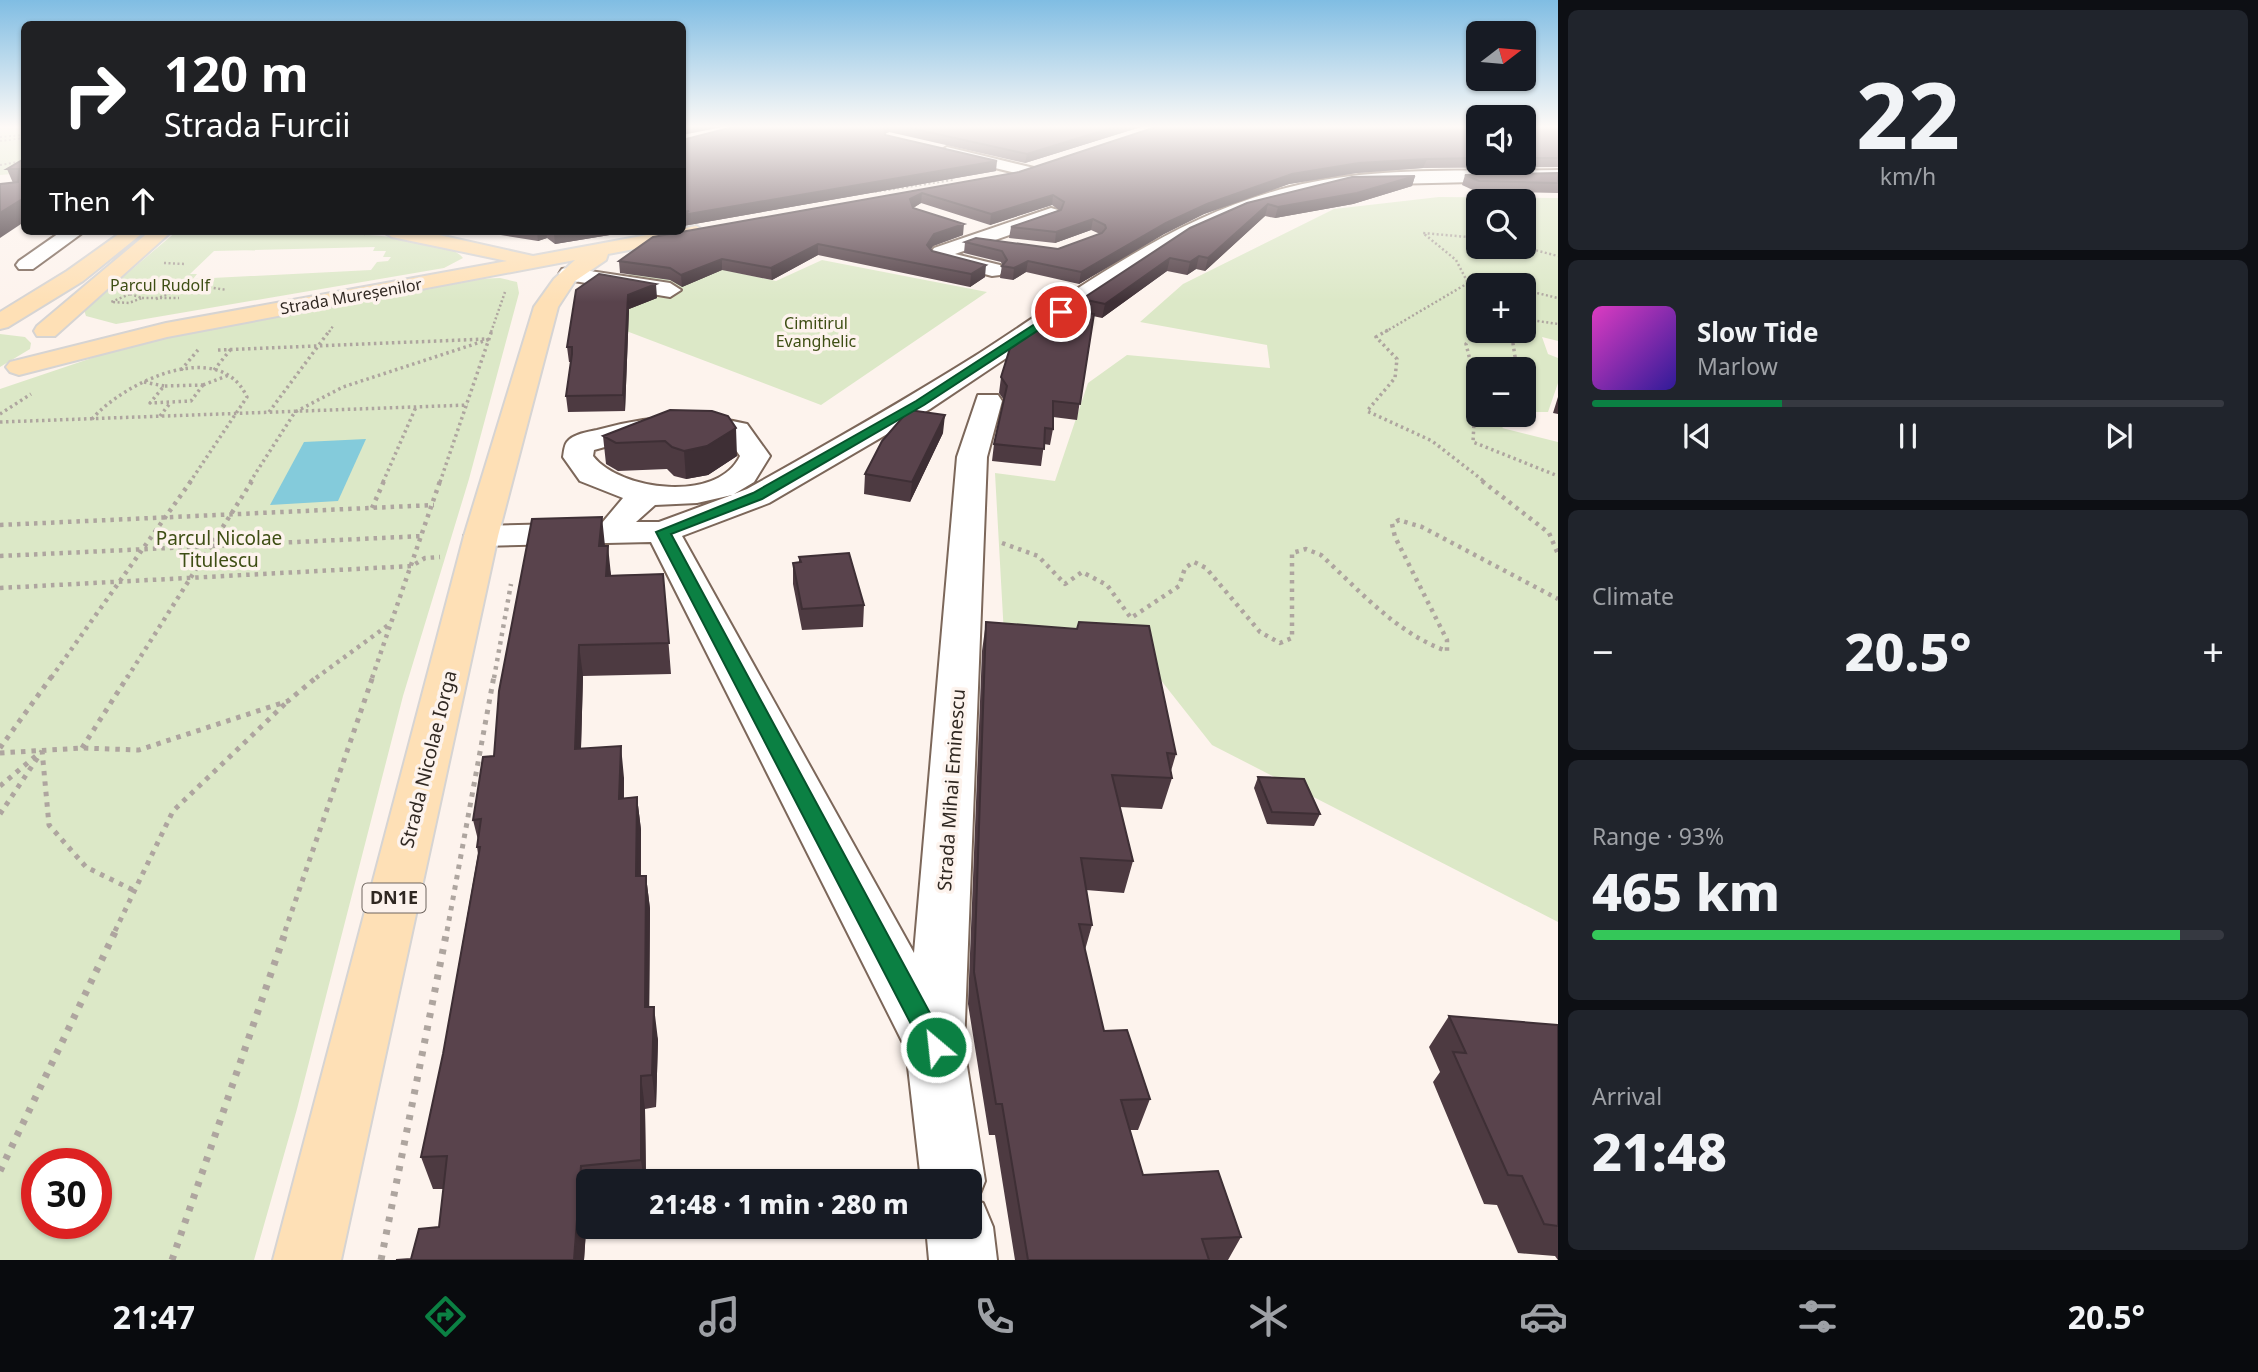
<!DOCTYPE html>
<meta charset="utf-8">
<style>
:root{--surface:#171b24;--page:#20242c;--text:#f1f3f6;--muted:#9ea1a6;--line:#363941;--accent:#0b8043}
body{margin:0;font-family:"Noto Sans",sans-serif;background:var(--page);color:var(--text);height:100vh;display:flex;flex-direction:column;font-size:26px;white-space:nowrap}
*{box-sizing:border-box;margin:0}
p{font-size:23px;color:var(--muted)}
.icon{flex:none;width:38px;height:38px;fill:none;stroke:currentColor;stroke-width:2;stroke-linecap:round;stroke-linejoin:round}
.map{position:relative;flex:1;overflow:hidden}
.details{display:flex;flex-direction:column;gap:10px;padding:10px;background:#0d0f14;width:700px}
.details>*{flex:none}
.guide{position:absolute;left:21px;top:21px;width:665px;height:214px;border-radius:10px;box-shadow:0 2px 5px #0004;background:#202124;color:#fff;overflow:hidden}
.needle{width:46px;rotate:74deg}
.controls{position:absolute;left:1466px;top:21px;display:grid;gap:14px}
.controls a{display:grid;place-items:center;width:70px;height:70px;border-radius:10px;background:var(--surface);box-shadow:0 2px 5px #0004;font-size:35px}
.speed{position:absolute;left:21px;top:1148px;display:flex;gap:14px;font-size:35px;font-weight:700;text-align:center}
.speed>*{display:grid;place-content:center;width:91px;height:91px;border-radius:50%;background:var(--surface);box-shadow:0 2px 5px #0004;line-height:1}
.speed .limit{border:10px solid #d22;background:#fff;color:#111}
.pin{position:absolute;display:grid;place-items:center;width:60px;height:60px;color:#fff;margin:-30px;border:4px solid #fff;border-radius:50%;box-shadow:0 2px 7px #0007}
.me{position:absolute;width:77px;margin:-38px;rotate:332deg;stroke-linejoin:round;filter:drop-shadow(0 0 5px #0008)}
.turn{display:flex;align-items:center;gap:24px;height:147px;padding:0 28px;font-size:32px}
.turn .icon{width:91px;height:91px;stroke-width:2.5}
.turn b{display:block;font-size:49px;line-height:60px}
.then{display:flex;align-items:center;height:66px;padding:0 28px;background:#0003;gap:14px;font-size:26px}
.big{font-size:52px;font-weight:800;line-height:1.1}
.details .tile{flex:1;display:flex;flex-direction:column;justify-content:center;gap:10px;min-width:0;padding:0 24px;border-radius:10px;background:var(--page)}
.details .dial{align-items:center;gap:0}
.dial b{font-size:91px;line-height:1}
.song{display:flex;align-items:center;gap:21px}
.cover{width:84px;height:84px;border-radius:10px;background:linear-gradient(135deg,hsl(310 70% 55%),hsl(250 70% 35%))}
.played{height:7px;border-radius:4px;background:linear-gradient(90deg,var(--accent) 30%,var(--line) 30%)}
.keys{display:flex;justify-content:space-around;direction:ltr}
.heat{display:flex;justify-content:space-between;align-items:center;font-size:38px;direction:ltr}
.charge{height:10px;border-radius:5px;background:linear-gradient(90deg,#34c759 93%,var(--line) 0)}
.trip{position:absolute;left:576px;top:1169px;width:406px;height:70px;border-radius:10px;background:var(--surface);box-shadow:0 2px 5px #0004;font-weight:800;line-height:70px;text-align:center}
.tabs{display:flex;height:112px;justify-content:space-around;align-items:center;background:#090b0e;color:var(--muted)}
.tabs .icon{width:49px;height:49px}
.tabs .current{color:var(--accent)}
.tabs b{font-size:32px;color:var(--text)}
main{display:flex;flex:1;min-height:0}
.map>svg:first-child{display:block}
</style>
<main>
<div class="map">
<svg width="1558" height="1260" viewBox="0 0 1558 1260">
<rect width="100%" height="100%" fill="#fdf3ed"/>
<path fill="#dce8c7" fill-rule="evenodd" d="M0 126H24V173L0 175Z
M1439 197 1558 198V341L1542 337 1548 354 1558 358V383L1548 412H1524V369H1479V415H1518L1502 428 1558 442V922L1212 745 1141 655 1004 635 995 473 1055 481 1088 383 1127 355 1270 368 1267 345 1140 322 1183 284 1334 209ZM1479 201H1524V247H1479ZM1479 285H1524V331H1479Z
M177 231C222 231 440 226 463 258L444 268 116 324 86 316 84 310ZM375 247 373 251H386L383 257H391L388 261 377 262 371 270 193 279 197 274H190L214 251Z
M659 256 776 281 822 260 987 292 821 405 571 310Z
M500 278 517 282 519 293 469 479 403 696 297 1109 254 1260H0V389L157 336 475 279ZM37 1164H96V1223H37Z
M0 334 25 337 31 343 30 349 0 367Z"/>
<path fill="#84cbdb" d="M366 439 338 501 270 505 304 442Z"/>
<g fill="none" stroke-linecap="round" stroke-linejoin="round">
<g stroke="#7c675a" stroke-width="4">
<path id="minor" d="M947 147 1034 168 1036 171 1028 176 941 155 939 152Z
M1558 170V180L1348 185 1296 196 1243 212 1186 238 930 409 769 503 682 536 914 953 957 457 978 395H998L1002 401 987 457 964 1047 985 1181 977 1201 983 1203 993 1227 997 1260H929L926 1227H970V1181H921L906 1049 651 542 481 546 469 543 464 536 469 529 481 526 602 523 623 498 580 481 563 457C564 452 564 446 567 442 573 434 588 432 597 430 646 416 698 412 747 424L770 456 754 482 734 494 747 489C824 446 900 403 975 356 1075 292 1172 216 1290 187 1376 165 1470 172 1558 170ZM678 434 727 437 740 456C718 503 620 491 593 456L594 450 637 438ZM732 495 659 522H636L655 505 697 503Z
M1051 208 1058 210 1060 214 1058 218 955 254 1000 265 1003 270 1000 275 992 276 932 260 929 256 934 248Z
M62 231H85L33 269H19L16 265 19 261Z
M570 268 670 283 681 290 670 297 562 279 559 274 562 269Z"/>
</g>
<g stroke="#d6d4d3" stroke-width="4">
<path id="major" d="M696 226 706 232 703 236 608 254 606 260 575 281 558 307 498 536 341 1260H273L464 536 534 307 554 279 575 260 167 337 19 375 10 372 6 367 10 362 166 323 507 261 392 237 382 231H421L533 256Z
M123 231H145L83 281 8 327 0 329V312L67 271Z
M150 231H172L55 336H37L34 331 37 326Z"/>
</g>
<path stroke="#aea59f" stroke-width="2" stroke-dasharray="2 2.5" stroke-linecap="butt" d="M0 137 24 135
M0 141 24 138
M0 165 24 161
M875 192 953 180"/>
<path stroke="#aea59f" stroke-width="2.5" stroke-dasharray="2 2.5" stroke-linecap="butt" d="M346 231 365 234
M1479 238 1423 233 1456 260 1468 283 1479 293
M1523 247 1558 256
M164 263 185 264
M142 284H188L227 290
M1524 290 1558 298
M130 294 142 298 129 303 111 302Z
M142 298H179
M156 299 187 286
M1524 319 1558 324
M329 332 333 326
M491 332 505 292
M1385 332 1468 283 1504 285"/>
<path stroke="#aea59f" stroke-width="3.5" stroke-dasharray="2.5 3.5" stroke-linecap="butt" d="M1388 330 1376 337 1397 359 1395 378 1367 411 1432 441 1485 482
M1479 330 1466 344 1476 384 1473 442 1558 476
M1511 331 1517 369
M218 350 486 339
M181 370 198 350
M214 370 231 349
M144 382 164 386
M203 385 229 375
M203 385 191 401 150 403 164 386Z
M269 412 330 330
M0 414 31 394
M160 416 171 402
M92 419C123 383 219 336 247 397L190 482
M0 422 468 405
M250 482 295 412 343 387 490 339
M383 482 416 407
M440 482 492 330"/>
<path stroke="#aea59f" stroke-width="4.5" stroke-dasharray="3.5 5" stroke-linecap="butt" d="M1482 481 1549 533 1558 554
M372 508 384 481
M0 525 434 505
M1002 543 1038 556 1065 584 1082 572 1107 585 1131 618 1179 586 1185 568 1194 562 1206 568 1260 632 1280 643 1292 638V553L1306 549 1321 555C1359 590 1397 634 1447 651V640L1395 537 1392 524 1399 520 1422 527 1558 599
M0 556 423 536
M0 588 412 566 425 558 440 557
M51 678 191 481
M127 678 252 481
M316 678 391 623
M372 678 440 481
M494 678 511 584"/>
<path stroke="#aea59f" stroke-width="5" stroke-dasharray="4.5 6" stroke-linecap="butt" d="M0 748 52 676
M82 748 128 676
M42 750 49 825 86 867 135 891
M0 753 82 748 139 750 288 701 318 676
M0 786 37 755
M0 814 42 751
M115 931 173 811 288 701
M285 931 373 676
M447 931 494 676"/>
<path stroke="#aea59f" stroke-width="7" stroke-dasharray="5 8" stroke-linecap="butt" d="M0 1171 116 930
M172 1260 286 930
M381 1260 447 930"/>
<use href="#minor" fill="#fff" fill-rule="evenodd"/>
<use href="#major" fill="#fee0b6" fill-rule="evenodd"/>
</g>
<path fill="#4d3a41" d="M737 126H1144L1025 163 889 132 885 134V135L996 171 683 226V223Z
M1479 126V163H1524V126H1558V167L1423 168 1356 173 1289 184 1204 214 1164 234 1079 284 1026 272 1013 280 1000 278 1002 265 1001 262 964 253 965 242 1058 249 1100 234 1091 230 1055 243 1009 238 1011 227 1059 210 1052 205 990 225 921 203 913 208 963 235 933 246 931 249 932 251 985 277 970 287 818 255 772 280 722 270 682 287 670 280 620 273 619 261 1019 172Z
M24 159V222L13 183 7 169Z
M1558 173V193L1475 191 1462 185 1465 175Z
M1415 176 1412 186 1353 204 1275 218 1265 216 1205 271 1196 269 1187 275 1167 271 1102 318 1093 316 1077 420 1053 417V429L1050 445 1044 444 1041 466 992 461 994 444 1004 400 999 393 1001 377 1080 311 1082 299 1247 203Z
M476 231H634L555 244 547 238 538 241Z
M576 290 657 298 629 309 625 411 568 412 566 396 571 362H569L567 347Z
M1558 397V414L1553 413Z
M670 410 737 456 708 475 686 479 674 476 667 469 618 471 606 464 603 436Z
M943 433 910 502 864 494 865 474Z
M605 546 611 575 663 574 671 674 583 676 581 749 624 778V798L637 797 641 830V876H646L650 909 649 1007 658 1040 656 1107 645 1109 646 1181H588V1204L584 1260 411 1259 439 1227 444 1189H433L421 1157 443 1054 478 854 477 847 478 840 473 820Z
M799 557 864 605 863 627 802 630 793 584V563H799Z
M986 622 1176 754 1171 771 1172 778 1162 809 1119 807 1133 861 1124 893 1086 890 1092 925 1085 950 1104 1031 1150 1099 1138 1130H1129L1143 1175 1241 1237 1228 1260H1015L995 1135H989L968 1004 982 651Z
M1258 777 1320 814 1314 826 1267 824 1254 788Z
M1449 1016 1558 1025V1260L1555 1256 1518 1253 1497 1205 1484 1204 1433 1082 1440 1072 1429 1047Z"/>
<path fill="#3e2f35" d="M682 126H728L682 135Z
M883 126H890L889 132 883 134Z
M1118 126H1144L1025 163 1027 154Z
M1427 159 1423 168 1356 173 1289 184 1204 214 1164 234 1079 284 1081 272 1166 223 1207 204 1292 174 1359 163Z
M997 161 996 171 683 226 682 223V212Z
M1415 176 1412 186 1353 204 1275 218 1278 207Z
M922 193 921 203 910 210V199Z
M1053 195 1052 205 990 225 991 214Z
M24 198V222L0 238V213Z
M1268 204 1265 216 1205 271 1208 258Z
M1093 219 1091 230 1055 243 1056 232Z
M964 224 963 235 933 246 926 256 927 245 934 234Z
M537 231H546L547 238 538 241Z
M564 231H634L555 244 554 233Z
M818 244V255L772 280 771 268Z
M1199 256 1196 269 1187 275 1190 262Z
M1170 258 1167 271 1102 318 1105 304Z
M722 259V270L682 287 681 275Z
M1028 261 1026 272 1013 280 1014 268Z
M986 265 985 277 970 287 971 274Z
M656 284 657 298 629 309 625 411 623 395 628 295Z
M945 415 943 433 910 502 912 482Z
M736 428 737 456 708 475 686 479 684 451Z
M602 517 605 546H599Z
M608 546 611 575 606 576Z
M579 645 583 676 580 782 575 749Z
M621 746 624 778 623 832 619 799Z
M637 797 641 830 640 910 636 876Z
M646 876 650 909 649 1040 645 1007Z
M654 1007 658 1040 656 1107 652 1075Z
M641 1076 645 1109 646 1181H644L641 1160Z
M581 1166 588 1196 584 1260H574Z"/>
<path fill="#59434c" stroke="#3e2f35" stroke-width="2" d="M737 126H884L885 135 997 161 683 215 689 211 682 212V140Z
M901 126H1118L1027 154Z
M1159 126H1479V158L1427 159 1359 163 1292 174 1207 204 1166 223 1081 272 1028 261 1014 268 1002 266 1007 260 1002 251 965 242 976 238 1058 249 1102 233 1106 228 1105 225 1093 219 1056 232 1011 227 1061 210 1064 202 1053 195 991 214 922 193 910 199 913 208 964 224 934 234 927 245 932 251 986 265 971 274 818 244 771 268 722 259 681 275 670 268 619 261 653 237 1019 172Z
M1524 126H1558V158H1524Z
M24 159V198L0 213V184L18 182 19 169H7Z
M1558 173V183L1479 181 1465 175Z
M1415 176 1357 193 1278 207 1268 204 1208 258 1199 256 1190 262 1170 258 1105 304 1082 299 1190 228 1247 203 1352 177Z
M599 274 656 284 628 295 623 395 566 396 572 354V347H567L576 290Z
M1066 309 1094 314 1080 404 1053 401V429L1045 428 1044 449 994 444 1007 386 1001 377 1011 345Z
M670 410 712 411 728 416 736 428 707 446 684 451 672 447 665 441 616 443 603 436Z
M909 410 945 415 912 482 865 474 882 441Z
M602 517 599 546H608L606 576 663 574 669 643 579 645 575 749 621 746 619 799 637 797 636 876H646L645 1007H654L652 1075 641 1076V1160L581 1166 574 1260H396L411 1259 419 1229 439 1227 447 1156 421 1157 443 1054 480 847H477L481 819 473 820 483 757 494 756 499 691 532 519Z
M849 553 864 605 802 609 793 563 801 562 799 557Z
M986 622 1077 629 1079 622 1149 626 1176 754 1167 753 1172 778 1112 775 1133 861 1081 858 1092 925 1079 924 1104 1031 1127 1030 1150 1099 1121 1100 1143 1175 1218 1171 1241 1237 1202 1239 1209 1260H1028L1002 1104H996L974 972Z
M1258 777 1304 779 1320 814 1272 812Z
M1449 1016 1558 1025V1226L1544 1224 1522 1176 1508 1175 1453 1052 1466 1053Z"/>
<linearGradient id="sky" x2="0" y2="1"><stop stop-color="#80bde3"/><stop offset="0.42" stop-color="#fefaf7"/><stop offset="1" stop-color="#fefaf7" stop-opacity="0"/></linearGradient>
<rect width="1558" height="302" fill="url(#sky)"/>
<path fill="#0b8043" stroke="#07532c" stroke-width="2" d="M1058 309 1066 312 924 405 762 499 671 534 944 1039 948 1047 944 1055 936 1058 927 1055 656 532 753 493 916 401Z"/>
<g text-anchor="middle" stroke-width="7" stroke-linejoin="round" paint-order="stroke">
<g font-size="16" fill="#3e4e14" stroke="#fdf3ed">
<text x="160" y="291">Parcul Rudolf</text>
<text x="816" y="329">Cimitirul<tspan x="816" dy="18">Evanghelic</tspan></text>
</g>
<g font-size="16" fill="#302822" stroke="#fdf3ed">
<text transform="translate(351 296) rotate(-10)" y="6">Strada Mureșenilor</text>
</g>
<rect fill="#fdf3ed" stroke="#6e655f" stroke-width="2" x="362.5" y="883.5" width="63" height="29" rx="5"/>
<g font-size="18" font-weight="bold" fill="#302822">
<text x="394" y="904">DN1E</text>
</g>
<g font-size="19" fill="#3e4e14" stroke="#fdf3ed">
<text x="219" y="545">Parcul Nicolae<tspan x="219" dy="22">Titulescu</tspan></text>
</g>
<g font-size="19" fill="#302822" stroke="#fdf3ed">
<text transform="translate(428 759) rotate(-76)" y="7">Strada Nicolae Iorga</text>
<text transform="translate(951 790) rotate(-86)" y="7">Strada Mihai Eminescu</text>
</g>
</g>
</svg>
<div class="controls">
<a><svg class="needle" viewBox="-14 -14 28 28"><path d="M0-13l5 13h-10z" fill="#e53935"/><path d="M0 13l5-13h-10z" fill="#9ea1a6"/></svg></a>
<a><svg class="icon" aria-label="sound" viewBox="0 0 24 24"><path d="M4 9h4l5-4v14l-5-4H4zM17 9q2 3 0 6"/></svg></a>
<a><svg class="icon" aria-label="search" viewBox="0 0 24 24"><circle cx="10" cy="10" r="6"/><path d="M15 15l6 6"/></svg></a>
<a>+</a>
<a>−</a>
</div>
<div class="speed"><div class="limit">30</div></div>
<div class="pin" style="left:1061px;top:312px;background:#d93025"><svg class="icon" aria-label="arrive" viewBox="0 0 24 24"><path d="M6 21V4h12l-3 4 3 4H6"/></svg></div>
<svg class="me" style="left:936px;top:1047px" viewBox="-20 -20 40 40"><circle r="17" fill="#0b8043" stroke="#fff" stroke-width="3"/><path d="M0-11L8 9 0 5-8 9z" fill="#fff"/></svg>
<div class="trip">21:48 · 1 min · 280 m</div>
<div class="guide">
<div class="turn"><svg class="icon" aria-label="right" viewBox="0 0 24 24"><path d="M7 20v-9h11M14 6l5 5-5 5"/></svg><div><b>120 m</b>Strada Furcii</div></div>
<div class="then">Then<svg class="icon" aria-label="ahead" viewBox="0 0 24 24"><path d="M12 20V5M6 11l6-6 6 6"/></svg></div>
</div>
</div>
<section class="details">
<div class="tile dial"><b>22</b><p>km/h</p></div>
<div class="tile">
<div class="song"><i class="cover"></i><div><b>Slow Tide</b><p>Marlow</p></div></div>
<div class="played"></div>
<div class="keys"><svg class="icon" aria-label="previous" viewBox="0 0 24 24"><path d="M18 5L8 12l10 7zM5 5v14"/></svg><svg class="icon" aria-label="pause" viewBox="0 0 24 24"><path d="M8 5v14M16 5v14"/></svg><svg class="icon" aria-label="next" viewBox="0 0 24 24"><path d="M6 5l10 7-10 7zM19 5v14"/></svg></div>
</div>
<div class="tile"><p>Climate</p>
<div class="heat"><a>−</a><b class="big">20.5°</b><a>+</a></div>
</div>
<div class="tile"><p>Range · 93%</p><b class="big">465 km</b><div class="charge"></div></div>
<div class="tile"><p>Arrival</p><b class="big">21:48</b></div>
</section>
</main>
<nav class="tabs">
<b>21:47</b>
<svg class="icon current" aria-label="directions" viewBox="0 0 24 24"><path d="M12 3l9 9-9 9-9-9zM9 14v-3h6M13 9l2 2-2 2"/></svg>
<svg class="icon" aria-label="music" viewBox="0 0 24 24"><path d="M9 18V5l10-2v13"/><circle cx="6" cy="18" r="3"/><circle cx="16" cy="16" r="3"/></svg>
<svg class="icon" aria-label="phone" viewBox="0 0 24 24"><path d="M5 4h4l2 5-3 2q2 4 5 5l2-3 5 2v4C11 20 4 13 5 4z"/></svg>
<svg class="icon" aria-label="climate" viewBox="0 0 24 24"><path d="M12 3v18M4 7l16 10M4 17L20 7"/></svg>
<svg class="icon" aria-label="car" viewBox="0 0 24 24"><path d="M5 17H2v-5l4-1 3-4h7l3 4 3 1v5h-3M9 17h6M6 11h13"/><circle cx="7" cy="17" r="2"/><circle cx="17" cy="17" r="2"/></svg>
<svg class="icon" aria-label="filters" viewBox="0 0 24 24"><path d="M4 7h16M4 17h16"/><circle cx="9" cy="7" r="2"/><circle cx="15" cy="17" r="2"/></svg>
<b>20.5°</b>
</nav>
